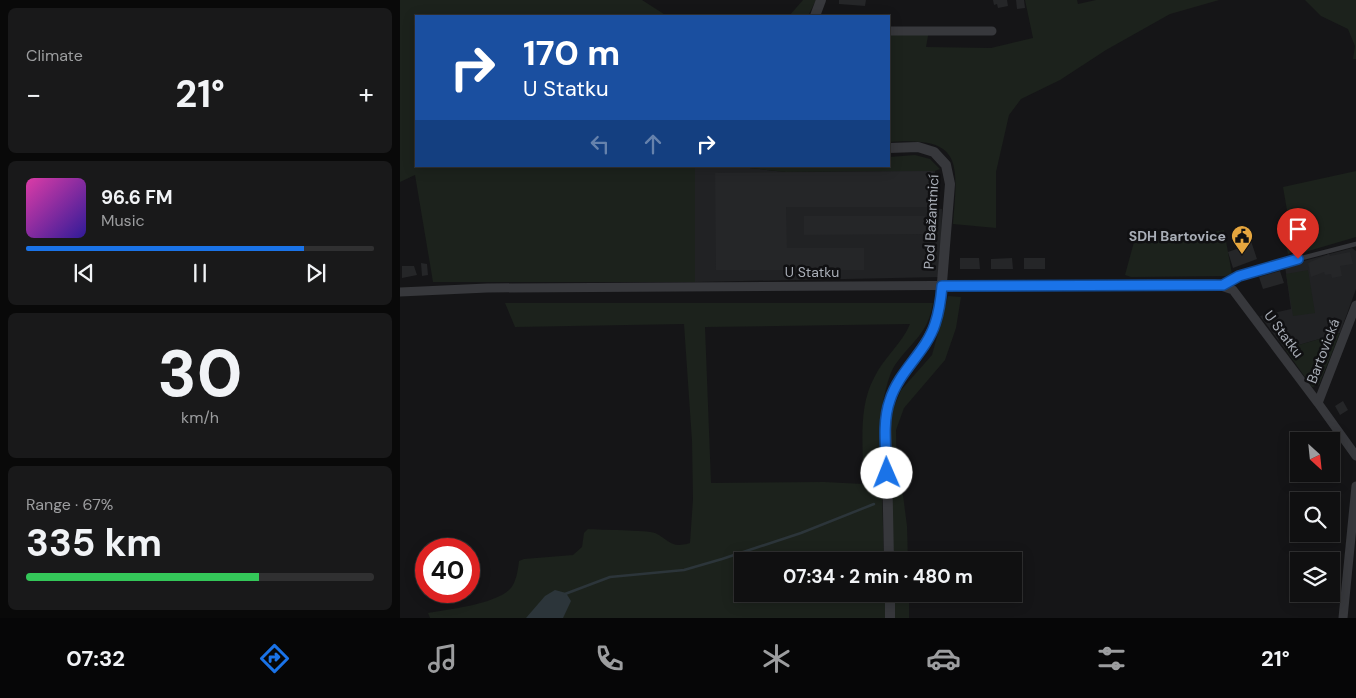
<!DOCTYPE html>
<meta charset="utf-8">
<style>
:root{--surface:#101011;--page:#19191a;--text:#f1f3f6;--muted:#9c9d9f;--line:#303031;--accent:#1a73e8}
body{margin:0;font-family:"DM Sans",sans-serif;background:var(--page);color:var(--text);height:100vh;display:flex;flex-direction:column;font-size:19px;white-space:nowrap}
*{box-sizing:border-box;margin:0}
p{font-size:16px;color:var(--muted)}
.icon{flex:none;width:28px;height:28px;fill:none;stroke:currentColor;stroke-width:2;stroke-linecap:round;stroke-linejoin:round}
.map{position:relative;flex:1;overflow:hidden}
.details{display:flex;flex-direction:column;gap:8px;padding:8px;background:#090909;width:400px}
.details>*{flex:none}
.guide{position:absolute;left:15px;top:15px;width:475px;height:152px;border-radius:0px;box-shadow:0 2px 12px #0003,0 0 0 1px var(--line);background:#1a4fa0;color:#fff;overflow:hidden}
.needle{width:32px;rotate:153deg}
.controls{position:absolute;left:890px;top:432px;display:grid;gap:10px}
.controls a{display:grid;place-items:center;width:50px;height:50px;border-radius:0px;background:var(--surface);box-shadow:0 2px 12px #0003,0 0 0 1px var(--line);font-size:25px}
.speed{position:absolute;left:15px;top:538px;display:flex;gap:10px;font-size:25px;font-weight:700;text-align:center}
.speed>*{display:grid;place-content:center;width:65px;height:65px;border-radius:50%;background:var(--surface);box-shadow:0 2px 12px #0003,0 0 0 1px var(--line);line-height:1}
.speed .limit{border:8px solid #d22;background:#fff;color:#111}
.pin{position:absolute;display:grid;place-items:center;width:42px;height:42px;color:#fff;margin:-51px -21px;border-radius:50% 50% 50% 0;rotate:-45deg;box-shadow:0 0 5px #0007}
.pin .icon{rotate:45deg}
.me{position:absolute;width:55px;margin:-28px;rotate:359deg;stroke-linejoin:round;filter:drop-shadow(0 0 4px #0008)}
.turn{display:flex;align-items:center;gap:18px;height:105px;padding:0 25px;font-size:22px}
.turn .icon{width:65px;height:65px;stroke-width:2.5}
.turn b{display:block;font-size:35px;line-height:42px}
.lanes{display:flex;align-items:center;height:48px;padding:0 25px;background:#0003;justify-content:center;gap:25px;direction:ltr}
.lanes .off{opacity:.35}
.big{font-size:38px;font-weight:700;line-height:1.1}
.details .card{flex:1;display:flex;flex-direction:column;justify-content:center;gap:8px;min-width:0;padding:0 18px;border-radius:8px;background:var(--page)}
.details .dial{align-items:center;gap:0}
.dial b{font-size:65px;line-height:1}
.song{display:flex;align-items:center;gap:15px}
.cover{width:60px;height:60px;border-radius:8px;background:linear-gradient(135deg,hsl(320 70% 55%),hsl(250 70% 35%))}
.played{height:5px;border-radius:2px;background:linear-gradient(90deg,var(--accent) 80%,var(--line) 80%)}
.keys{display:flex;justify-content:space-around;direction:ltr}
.heat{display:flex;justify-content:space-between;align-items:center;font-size:28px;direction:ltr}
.charge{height:8px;border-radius:4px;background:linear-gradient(90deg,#34c759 67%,var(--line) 0)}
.trip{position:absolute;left:334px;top:552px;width:288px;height:50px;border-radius:0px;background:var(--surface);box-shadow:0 2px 12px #0003,0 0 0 1px var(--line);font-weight:700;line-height:50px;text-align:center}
.tab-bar{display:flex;height:80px;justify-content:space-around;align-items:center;background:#060607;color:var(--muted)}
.tab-bar .icon{width:35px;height:35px}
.tab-bar .current{color:var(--accent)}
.tab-bar b{font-size:22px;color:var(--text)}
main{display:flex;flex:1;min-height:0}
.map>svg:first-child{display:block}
</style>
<main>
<section class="details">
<div class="card"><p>Climate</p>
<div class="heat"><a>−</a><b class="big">21°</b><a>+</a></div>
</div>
<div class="card">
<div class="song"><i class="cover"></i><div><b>96.6 FM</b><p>Music</p></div></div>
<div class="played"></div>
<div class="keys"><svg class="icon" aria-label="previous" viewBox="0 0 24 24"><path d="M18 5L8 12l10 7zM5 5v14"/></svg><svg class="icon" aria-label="pause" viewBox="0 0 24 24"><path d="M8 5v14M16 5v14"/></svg><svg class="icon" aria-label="next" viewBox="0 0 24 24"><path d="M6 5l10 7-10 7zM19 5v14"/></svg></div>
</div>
<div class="card dial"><b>30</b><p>km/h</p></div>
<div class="card"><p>Range · 67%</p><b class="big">335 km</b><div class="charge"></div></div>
</section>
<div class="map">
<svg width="956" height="618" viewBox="0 0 956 618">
<rect width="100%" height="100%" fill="#151517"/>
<path fill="#212224" d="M295 166H331L386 172 535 171 534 208 542 209 541 277 295 282Z
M952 248 956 251V289L940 333 885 349 860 316 891 309 885 266Z"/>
<path fill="#1c221c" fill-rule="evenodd" d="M0 0H242L267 16H16V166H295V282H33L15 175 0 182Z
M403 0H416L408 16H389Z
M625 0H677L678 4 696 0H819L770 14 706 50 660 80 621 99 609 115 596 172V228L553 224C558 162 563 136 489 142V30H529L526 47 591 48 633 38Z
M905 0H956V59H953L955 46 948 29 921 16Z
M515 155 530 159 540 169 535 171 386 172 331 166H489V157Z
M956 171V237L905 252 896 216H888L883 187Z
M892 227 898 251 888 254 882 230Z
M824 230 832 274 826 276 731 277 725 275 734 242C764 234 792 238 824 230Z
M908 270 915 313 893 316 886 274Z
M548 296 561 297 556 328 545 360 504 408 496 430 497 485 503 495 507 526 508 561H493L491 414 501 390 532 355Z
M105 303H533C528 334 512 341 495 365 487 377 482 406 480 421L484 561H342V594H485V618H30L28 613C49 609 92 605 109 590 116 584 118 570 119 561L124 559 173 555 182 547 184 533 188 529C200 530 247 530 255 533 270 540 270 549 290 543L293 499 292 441 284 324 115 327ZM510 324C502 344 483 358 474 378 457 409 464 450 463 484L424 482 311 483 305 327Z
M940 333 919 385 912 387 885 349Z
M494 594H509V618H495Z"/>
<path fill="#2c353a" d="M155 590 166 593 171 601 163 618H126L145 596Z"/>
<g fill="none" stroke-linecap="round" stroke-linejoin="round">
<path stroke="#2c353a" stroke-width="2.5" d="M165 594 210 577 284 570 322 559 401 533 474 504"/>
</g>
<path fill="#252628" d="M439 0H466L465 6 439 4Z
M593 0H607L608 6 598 8 597 4 594 5Z
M616 0H624L625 8 617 9Z
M533 171V207H386L387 248H464V270H316L315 173Z
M404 216H525V234L404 235Z
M851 241 857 259 833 268 828 252 845 246 844 244Z
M950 252 953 264 940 266 942 276 932 278 931 274 925 275 924 272 911 277 908 263 929 254 930 256Z
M560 258H579L580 269H560Z
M612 258 613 269H591V259Z
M624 258H645V269H624Z
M21 263 27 264 28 275 22 276Z
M2 266H14L17 275 2 278Z
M880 271 884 283 863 289 859 277Z
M943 401 948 410 940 415 935 406Z"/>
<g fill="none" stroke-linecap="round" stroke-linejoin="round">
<path stroke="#37383c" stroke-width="4.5" d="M898 259 956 244"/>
<path stroke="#37383c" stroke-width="9" d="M489 31H592
M823 285 839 277 898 259
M0 292 87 288 815 284 833 290 918 403
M956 305 918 403 956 456
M943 618 956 486"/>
<path stroke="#37383c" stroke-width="10" d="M415 16 421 0
M489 148 518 147 534 152 546 165 550 184 541 295 535 324 524 345 497 383 486 412 489 561
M490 594V618"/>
</g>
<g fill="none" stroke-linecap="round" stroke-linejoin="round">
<g stroke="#114b97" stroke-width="12">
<path id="route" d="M487 473C486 449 482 422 490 400 499 371 526 352 535 324 539 312 541 298 542 286L823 285 839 276 898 259"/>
</g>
<use href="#route" stroke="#1a73e8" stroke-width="9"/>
</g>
<defs>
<g id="civic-pin" transform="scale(1.125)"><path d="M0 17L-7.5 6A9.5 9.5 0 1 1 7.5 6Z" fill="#e6a63e" stroke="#101012"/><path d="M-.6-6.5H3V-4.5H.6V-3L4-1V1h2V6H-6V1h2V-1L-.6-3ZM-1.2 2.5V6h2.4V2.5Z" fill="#111"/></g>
</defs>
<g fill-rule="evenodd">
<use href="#civic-pin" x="842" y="236"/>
</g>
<g text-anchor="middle" stroke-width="5" stroke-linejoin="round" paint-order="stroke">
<g font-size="14" fill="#a8adb6" stroke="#101012">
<text transform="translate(531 222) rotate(-87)" y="5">Pod Bažantnicí</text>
<text x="412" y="277">U Statku</text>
<text transform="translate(884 334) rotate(53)" y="5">U Statku</text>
<text transform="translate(923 351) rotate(-69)" y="5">Bartovická</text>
</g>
<g font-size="14" font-weight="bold" fill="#a8adb6" stroke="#101012" text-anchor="end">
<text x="826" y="241">SDH Bartovice</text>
</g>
</g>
</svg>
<div class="controls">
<a><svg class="needle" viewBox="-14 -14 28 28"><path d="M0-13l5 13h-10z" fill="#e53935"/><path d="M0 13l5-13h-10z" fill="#9c9d9f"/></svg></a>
<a><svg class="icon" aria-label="search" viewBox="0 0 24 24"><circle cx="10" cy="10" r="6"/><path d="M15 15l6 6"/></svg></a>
<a><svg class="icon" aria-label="layers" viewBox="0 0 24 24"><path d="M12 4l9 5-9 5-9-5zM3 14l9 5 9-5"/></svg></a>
</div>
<div class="speed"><div class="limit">40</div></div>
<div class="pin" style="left:898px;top:259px;background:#d93025"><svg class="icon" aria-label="arrive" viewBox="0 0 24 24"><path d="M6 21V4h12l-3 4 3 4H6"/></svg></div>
<svg class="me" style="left:487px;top:473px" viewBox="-20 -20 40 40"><circle r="19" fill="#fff"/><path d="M0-13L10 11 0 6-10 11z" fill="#1a73e8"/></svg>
<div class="trip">07:34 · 2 min · 480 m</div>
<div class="guide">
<div class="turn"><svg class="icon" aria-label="right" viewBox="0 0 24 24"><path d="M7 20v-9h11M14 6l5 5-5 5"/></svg><div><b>170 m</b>U Statku</div></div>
<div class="lanes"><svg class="icon off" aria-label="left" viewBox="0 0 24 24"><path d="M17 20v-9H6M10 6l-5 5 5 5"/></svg><svg class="icon off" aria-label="ahead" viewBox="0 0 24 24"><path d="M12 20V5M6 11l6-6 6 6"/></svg><svg class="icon" aria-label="right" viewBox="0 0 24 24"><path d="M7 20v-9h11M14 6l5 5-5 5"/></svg></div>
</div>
</div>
</main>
<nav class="tab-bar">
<b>07:32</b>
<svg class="icon current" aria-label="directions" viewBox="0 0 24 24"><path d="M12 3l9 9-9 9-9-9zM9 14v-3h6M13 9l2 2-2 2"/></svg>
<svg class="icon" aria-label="music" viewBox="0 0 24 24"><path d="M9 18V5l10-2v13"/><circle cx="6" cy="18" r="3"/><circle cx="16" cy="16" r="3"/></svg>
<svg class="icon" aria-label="phone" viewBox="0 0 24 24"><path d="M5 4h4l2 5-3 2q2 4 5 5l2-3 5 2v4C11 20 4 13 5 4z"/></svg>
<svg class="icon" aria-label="climate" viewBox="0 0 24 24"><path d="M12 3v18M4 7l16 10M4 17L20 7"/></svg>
<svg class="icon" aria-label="car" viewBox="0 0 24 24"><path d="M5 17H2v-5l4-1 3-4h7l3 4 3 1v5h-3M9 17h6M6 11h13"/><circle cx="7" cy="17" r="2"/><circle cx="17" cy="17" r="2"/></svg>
<svg class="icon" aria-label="filters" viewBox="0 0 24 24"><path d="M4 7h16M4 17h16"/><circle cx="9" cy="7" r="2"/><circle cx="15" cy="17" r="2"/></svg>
<b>21°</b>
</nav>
